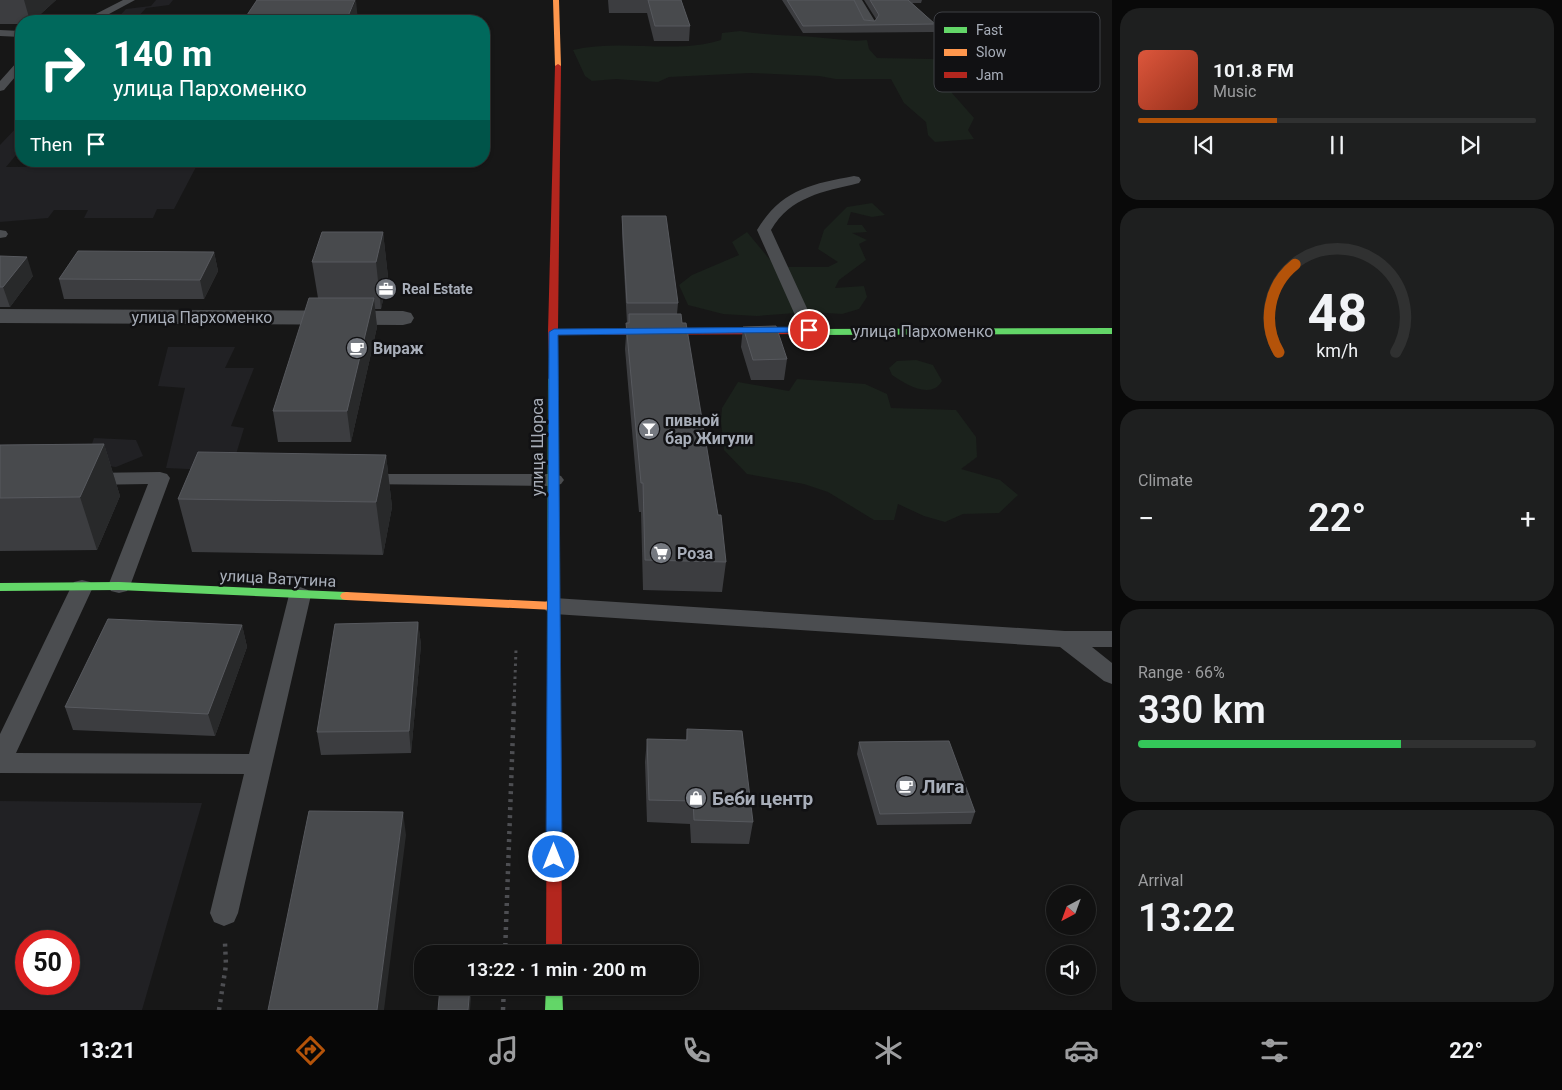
<!DOCTYPE html>
<meta charset="utf-8">
<style>
:root{--surface:#111;--page:#1e1f1f;--text:#f1f3f6;--muted:#9c9d9f;--line:#303131;--accent:#b45309}
body{margin:0;font-family:Roboto,sans-serif;background:var(--page);color:var(--text);height:100vh;display:flex;flex-direction:column;font-size:19px;white-space:nowrap}
*{box-sizing:border-box;margin:0}
p{font-size:16px;color:var(--muted)}
.icon{flex:none;width:28px;height:28px;fill:none;stroke:currentColor;stroke-width:2;stroke-linecap:round;stroke-linejoin:round}
.map{position:relative;flex:1;overflow:hidden}
.drawer{display:flex;flex-direction:column;gap:8px;padding:8px;background:#090909;width:450px}
.drawer>*{flex:none}
.hud{position:absolute;left:15px;top:15px;width:475px;height:152px;border-radius:20px;box-shadow:0 1px 4px #0004,0 0 0 1px var(--line);background:#00695c;color:#fff;overflow:hidden}
.needle{width:32px;rotate:221deg}
.controls{position:absolute;left:1046px;top:885px;display:grid;gap:10px}
.controls a{display:grid;place-items:center;width:50px;height:50px;border-radius:50%;background:var(--surface);box-shadow:0 1px 4px #0004,0 0 0 1px var(--line);font-size:25px}
.speed{position:absolute;left:15px;top:930px;display:flex;gap:10px;font-size:25px;font-weight:700;text-align:center}
.speed>*{display:grid;place-content:center;width:65px;height:65px;border-radius:50%;background:var(--surface);box-shadow:0 1px 4px #0004,0 0 0 1px var(--line);line-height:1}
.speed .limit{border:8px solid #d22;background:#fff;color:#111}
.pin{position:absolute;display:grid;place-items:center;width:42px;height:42px;color:#fff;margin:-21px;border:2px solid #fff;border-radius:50%;box-shadow:0 1px 5px #0007}
.me{position:absolute;width:55px;margin:-28px;rotate:0deg;stroke-linejoin:round;filter:drop-shadow(0 0 4px #0008)}
.turn{display:flex;align-items:center;gap:18px;height:105px;padding:0 15px;font-size:22px}
.turn .icon{width:65px;height:65px;stroke-width:2.5}
.turn b{display:block;font-size:35px;line-height:42px}
.then{display:flex;align-items:center;height:48px;padding:0 15px;background:#0003;gap:10px;font-size:19px}
.big{font-size:38px;font-weight:600;line-height:1.1}
.drawer .widget{flex:1;display:flex;flex-direction:column;justify-content:center;gap:8px;min-width:0;padding:0 18px;border-radius:20px;background:var(--page)}
.drawer .dial{align-items:center;gap:0}
.dial svg{height:130px;overflow:visible;fill:none;stroke:var(--line);stroke-width:7;stroke-linecap:round;text-anchor:middle}
.dial text{fill:var(--text);stroke:none}
.song{display:flex;align-items:center;gap:15px}
.cover{width:60px;height:60px;border-radius:8px;background:linear-gradient(135deg,hsl(10 70% 55%),hsl(10 70% 35%))}
.played{height:5px;border-radius:2px;background:linear-gradient(90deg,var(--accent) 35%,var(--line) 35%)}
.keys{display:flex;justify-content:space-around;direction:ltr}
.heat{display:flex;justify-content:space-between;align-items:center;font-size:28px;direction:ltr}
.charge{height:8px;border-radius:4px;background:linear-gradient(90deg,#34c759 66%,var(--line) 0)}
.trip{position:absolute;left:414px;top:945px;width:285px;height:50px;border-radius:20px;background:var(--surface);box-shadow:0 1px 4px #0004,0 0 0 1px var(--line);font-weight:600;line-height:50px;text-align:center}
.dock{display:flex;height:80px;justify-content:space-around;align-items:center;background:#070707;color:var(--muted)}
.dock .icon{width:35px;height:35px}
.dock .on{color:var(--accent)}
.dock b{font-size:22px;color:var(--text)}
main{display:flex;flex:1;min-height:0}
.map>svg:first-child{display:block}
</style>
<main>
<div class="map">
<svg width="1112" height="1010" viewBox="0 0 1112 1010">
<rect width="100%" height="100%" fill="#171717"/>
<path fill="#212124" fill-rule="evenodd" d="M156 0H173L169 5 146 8 134 21H115L126 9 151 6Z
M21 123V149L6 167 197 165 174 209H157L153 218H84L88 210H54L48 218 0 222V145Z
M168 347H235L225 368H254L231 426 244 428 231 471 166 468 185 388 158 386Z
M94 438 136 440 143 456 116 467 85 464Z
M0 801 202 803 142 1010H0ZM26 941H69V984H26Z"/>
<path fill="#1b221c" d="M740 31C768 36 796 35 824 38 839 39 851 42 867 40L869 49 877 58 987 60 993 71 949 86 952 93 974 118 968 130 974 139 935 142 928 135 926 122 904 103 891 79H836L819 76 750 73 669 77 658 82 616 79 592 81 585 76 573 50C622 38 673 55 721 40L722 33Z
M872 203 885 215 872 217 851 212 847 225H862L867 232 852 233 867 240 859 244 866 260 839 280 835 288 864 286 867 297 859 309 842 314 810 312 757 316 723 314 688 305 679 285 692 275 739 255 732 242 747 232 776 267H828L838 262 818 249 824 230 847 207Z
M916 360 933 365 942 381C931 400 905 384 892 375L889 368 897 361Z
M797 379 865 384 887 394 891 408 956 410 976 437 977 457 961 469 1000 480 1018 495 999 513 963 514 945 522 924 516 898 504 894 520H874L828 492 804 484 747 474 724 450 721 421 722 408 738 382 789 391Z"/>
<g fill="none" stroke-linecap="round" stroke-linejoin="round">
<path stroke="#4d4e52" stroke-width="3" stroke-dasharray="2.5 4" stroke-linecap="butt" d="M514 705 516 650"/>
<path stroke="#4d4e52" stroke-width="4.5" stroke-dasharray="3 5" stroke-linecap="butt" d="M505 954 514 703
M219 1010 226 965 225 943
M503 1010 504 986"/>
<path fill="#4b4d50" fill-rule="evenodd" d="M123 0H135L96 21H82Z
M0 30 21 31V37L0 36Z
M21 61V70L4 90 0 91V81L17 62Z
M854 176 859 177 861 180 859 183C823 192 791 196 771 230L817 330 809 335 803 333 757 230C781 190 811 184 854 176Z
M0 230 6 231 8 234 6 237 0 238Z
M160 472 167 474 170 478 130 586 127 591 119 593 111 591 108 586 148 484 88 485 81 483 78 479 81 475 88 473Z
M363 474H554L561 476 564 480 561 484 554 486 356 484 353 480 356 476Z
M82 580 90 582 93 587 16 753 249 754 289 595 292 590 300 587 308 590 311 595 238 913 234 922 224 926 214 922 210 913 244 774 0 773V734L71 587 74 582Z
M554 598 1065 631H1112V647H1092L1112 663V684L1104 681 1060 647 554 614 546 611 543 606 546 601Z"/>
<path fill="#4b4d50" fill-rule="evenodd" d="M850 0H862L876 23 874 26H864Z
M0 309 403 311 411 313 414 318 411 323 403 325 0 323Z"/>
<path fill="#63d668" fill-rule="evenodd" d="M1112 328V334L814 335 809 332 814 329Z
M553 376 558 379 561 732 559 736 554 737 549 736 547 732 548 379Z
M119 582 346 592 350 593 352 596 350 599 346 600 119 590 0 591V583Z
M546 986H562L563 1010H545Z"/>
<path fill="#ff974d" fill-rule="evenodd" d="M553 0H559L561 66 558 68 555 66Z
M346 592 554 602 558 603 560 606 558 609 554 610 346 600 342 599 340 596 342 593Z"/>
<path fill="#b3261e" fill-rule="evenodd" d="M558 64 561 66 558 329H814L817 330V334L558 335V379L556 381H550L548 332 555 66Z
M554 727 559 728 561 732 562 954H546L547 732 549 728Z"/>
</g>
<path fill="#3c3d40" d="M0 0H56L33 21H21V24H0Z
M608 0H681L690 26 689 41H654L647 13H609Z
M782 0H854L864 20 875 21 876 19 864 0H922L921 3H912L935 24 934 32 803 33Z
M622 216 678 303 677 314 682 323 726 562 722 592 643 590 641 512H639L625 349 627 323 622 234Z
M383 232 388 277 381 309H375L377 327 351 442H278L273 411 318 298 312 262Z
M214 252 218 271 204 299H64L59 279Z
M0 256 33 276 10 307H0Z
M743 327 787 359 784 380H751L741 347Z
M104 444 120 496 97 550 0 551V445Z
M386 455 392 507 383 555 192 552 178 499Z
M418 622 421 645 411 753 321 755 317 732Z
M242 625 247 647 215 736 73 730 65 707Z
M687 729 753 822 749 844 691 843 690 824 647 822 645 762 647 739 686 740Z
M859 742 975 812 971 824 877 825 857 754Z"/>
<path fill="#28292a" d="M24 0H56L33 21H30Z
M356 0 358 21H346Z
M383 232 388 277 381 309 376 262Z
M214 252 218 271 204 299 200 280Z
M27 257 33 276 10 307 3 287Z
M374 298 377 327 351 442 347 411Z
M104 444 120 496 97 550 80 497Z
M386 455 392 507 383 555 376 502Z
M418 622 421 645 411 753 409 731Z
M242 625 247 647 215 736 208 714Z
M403 812 406 835 384 1010H377Z
M470 987 471 998 470 1010H468Z"/>
<path fill="#484a4d" stroke="#57595e" d="M257 0H355L346 21H243Z
M648 0H681L690 26H655Z
M787 0H854L864 20 875 21 879 15 870 0H908L935 24 803 26Z
M622 216H666L678 303H627Z
M322 232H383L376 262H312Z
M78 251 214 252 200 280 59 279Z
M0 256 27 257 3 287H0Z
M309 298H374L347 411H273Z
M629 314H681L682 323H686L718 515H721L726 562 645 560 643 483H641L626 323H629Z
M776 326 787 359 753 360 743 327Z
M104 444 80 497 0 498V445Z
M198 452 386 455 376 502 178 499Z
M108 619 242 625 208 714 65 707Z
M418 622 409 731 317 732 335 624Z
M687 729 742 731 753 822 694 820 693 801 649 800 647 739 687 740Z
M949 741 975 812 880 814 859 742Z
M309 811 403 812 377 1010H268Z
M440 987H470L468 1010H438Z"/>
<path fill="#1a73e8" stroke="#114b97" d="M809 327 814 330 812 332 558 335 562 857 560 862 554 864 549 862 546 857 549 332 554 329Z"/>
<defs>
<g id="office-disc" transform="scale(1.125)"><circle r="9.5" fill="#757980" stroke="#111113"/><path d="M-6-3h4V-5.5h4V-3h4V5H-6ZM-1-4.5V-3h2v-1.5ZM-6 0V1H6V0Z" fill="#fff"/></g>
<g id="cafe-disc" transform="scale(1.125)"><circle r="9.5" fill="#757980" stroke="#111113"/><path d="M-5.5-4.5H6V0H3Q3 3.5 0 3.5H-2.5Q-5.5 3.5-5.5 0ZM3-3.2v2h1.7v-2ZM-6 4.5H4V6H-6Z" fill="#fff"/></g>
<g id="bar-disc" transform="scale(1.125)"><circle r="9.5" fill="#757980" stroke="#111113"/><path d="M-6-5H6L.8 .8V4.5H3.5V6h-7V4.5H-.8V.8Z" fill="#fff"/></g>
<g id="supermarket-disc" transform="scale(1.125)"><circle r="9.5" fill="#757980" stroke="#111113"/><path d="M-6-5.5h2.5l.6 2H6L4.5 2H-2.5L-4.4-4H-6ZM-1.5 3.2a1.3 1.3 0 1 0 .1 0ZM3 3.2a1.3 1.3 0 1 0 .1 0Z" fill="#fff"/></g>
<g id="shop-disc" transform="scale(1.125)"><circle r="9.5" fill="#757980" stroke="#111113"/><path d="M-5-2.5h2.3a2.7 3.5 0 0 1 5.4 0H5L5.5 6h-11ZM-1.5-2.5h3a1.5 2.3 0 0 0-3 0Z" fill="#fff"/></g>
</defs>
<g fill-rule="evenodd">
<use href="#office-disc" x="386" y="289"/>
<use href="#cafe-disc" x="357" y="348"/>
<use href="#bar-disc" x="649" y="429"/>
<use href="#supermarket-disc" x="661" y="553"/>
<use href="#cafe-disc" x="906" y="786"/>
<use href="#shop-disc" x="696" y="798"/>
</g>
<g text-anchor="middle" stroke-width="5" stroke-linejoin="round" paint-order="stroke">
<g font-size="14" font-weight="bold" fill="#a8aeb9" stroke="#111113" text-anchor="start">
<text x="402" y="294">Real Estate</text>
</g>
<g font-size="16" fill="#a8aeb9" stroke="#111113">
<text x="202" y="323">улица Пархоменко</text>
<text x="923" y="337">улица Пархоменко</text>
<text transform="translate(537 447) rotate(-90)" y="6">улица Щорса</text>
<text transform="translate(278 578) rotate(3)" y="6">улица Ватутина</text>
</g>
<g font-size="16" font-weight="bold" fill="#a8aeb9" stroke="#111113" text-anchor="start">
<text x="373" y="354">Вираж</text>
<text x="665" y="426">пивной<tspan x="665" dy="18">бар Жигули</tspan></text>
<text x="677" y="559">Роза</text>
</g>
<g font-size="19" font-weight="bold" fill="#a8aeb9" stroke="#111113" text-anchor="start">
<text x="922" y="793">Лига</text>
<text x="712" y="805">Беби центр</text>
</g>
</g>
<rect x="934" y="12" width="166" height="80" rx="8" fill="#111113" stroke="#3e4045" stroke-width="1"/>
<rect x="944" y="27" width="23" height="6" fill="#63d668"/>
<rect x="944" y="49" width="23" height="7" fill="#ff974d"/>
<rect x="944" y="72" width="23" height="6" fill="#b3261e"/>
<g font-size="14" fill="#a8aeb9">
<text x="976" y="35">Fast</text>
<text x="976" y="57">Slow</text>
<text x="976" y="80">Jam</text>
</g>
</svg>
<div class="controls">
<a><svg class="needle" viewBox="-14 -14 28 28"><path d="M0-13l5 13h-10z" fill="#e53935"/><path d="M0 13l5-13h-10z" fill="#9c9d9f"/></svg></a>
<a><svg class="icon" aria-label="sound" viewBox="0 0 24 24"><path d="M4 9h4l5-4v14l-5-4H4zM17 9q2 3 0 6"/></svg></a>
</div>
<div class="speed"><div class="limit">50</div></div>
<div class="pin" style="left:809px;top:330px;background:#d93025"><svg class="icon" aria-label="arrive" viewBox="0 0 24 24"><path d="M6 21V4h12l-3 4 3 4H6"/></svg></div>
<svg class="me" style="left:554px;top:857px" viewBox="-20 -20 40 40"><circle r="17" fill="#1a73e8" stroke="#fff" stroke-width="3"/><path d="M0-11L8 9 0 5-8 9z" fill="#fff"/></svg>
<div class="trip">13:22 · 1 min · 200 m</div>
<div class="hud">
<div class="turn"><svg class="icon" aria-label="right" viewBox="0 0 24 24"><path d="M7 20v-9h11M14 6l5 5-5 5"/></svg><div><b>140 m</b>улица Пархоменко</div></div>
<div class="then">Then<svg class="icon" aria-label="arrive" viewBox="0 0 24 24"><path d="M6 21V4h12l-3 4 3 4H6"/></svg></div>
</div>
</div>
<section class="drawer">
<div class="widget">
<div class="song"><i class="cover"></i><div><b>101.8 FM</b><p>Music</p></div></div>
<div class="played"></div>
<div class="keys"><svg class="icon" aria-label="previous" viewBox="0 0 24 24"><path d="M18 5L8 12l10 7zM5 5v14"/></svg><svg class="icon" aria-label="pause" viewBox="0 0 24 24"><path d="M8 5v14M16 5v14"/></svg><svg class="icon" aria-label="next" viewBox="0 0 24 24"><path d="M6 5l10 7-10 7zM19 5v14"/></svg></div>
</div>
<div class="widget dial"><svg viewBox="0 0 100 80">
<path d="M14 69A42 42 0 1 1 86 69"/>
<path d="M14 69A42 42 0 0 1 24 15" stroke="#b45309"/>
<text x="50" y="56" font-size="32" font-weight="700">48</text>
<text x="50" y="72" font-size="11">km/h</text>
</svg></div>
<div class="widget"><p>Climate</p>
<div class="heat"><a>−</a><b class="big">22°</b><a>+</a></div>
</div>
<div class="widget"><p>Range · 66%</p><b class="big">330 km</b><div class="charge"></div></div>
<div class="widget"><p>Arrival</p><b class="big">13:22</b></div>
</section>
</main>
<nav class="dock">
<b>13:21</b>
<svg class="icon on" aria-label="directions" viewBox="0 0 24 24"><path d="M12 3l9 9-9 9-9-9zM9 14v-3h6M13 9l2 2-2 2"/></svg>
<svg class="icon" aria-label="music" viewBox="0 0 24 24"><path d="M9 18V5l10-2v13"/><circle cx="6" cy="18" r="3"/><circle cx="16" cy="16" r="3"/></svg>
<svg class="icon" aria-label="phone" viewBox="0 0 24 24"><path d="M5 4h4l2 5-3 2q2 4 5 5l2-3 5 2v4C11 20 4 13 5 4z"/></svg>
<svg class="icon" aria-label="climate" viewBox="0 0 24 24"><path d="M12 3v18M4 7l16 10M4 17L20 7"/></svg>
<svg class="icon" aria-label="car" viewBox="0 0 24 24"><path d="M5 17H2v-5l4-1 3-4h7l3 4 3 1v5h-3M9 17h6M6 11h13"/><circle cx="7" cy="17" r="2"/><circle cx="17" cy="17" r="2"/></svg>
<svg class="icon" aria-label="filters" viewBox="0 0 24 24"><path d="M4 7h16M4 17h16"/><circle cx="9" cy="7" r="2"/><circle cx="15" cy="17" r="2"/></svg>
<b>22°</b>
</nav>
